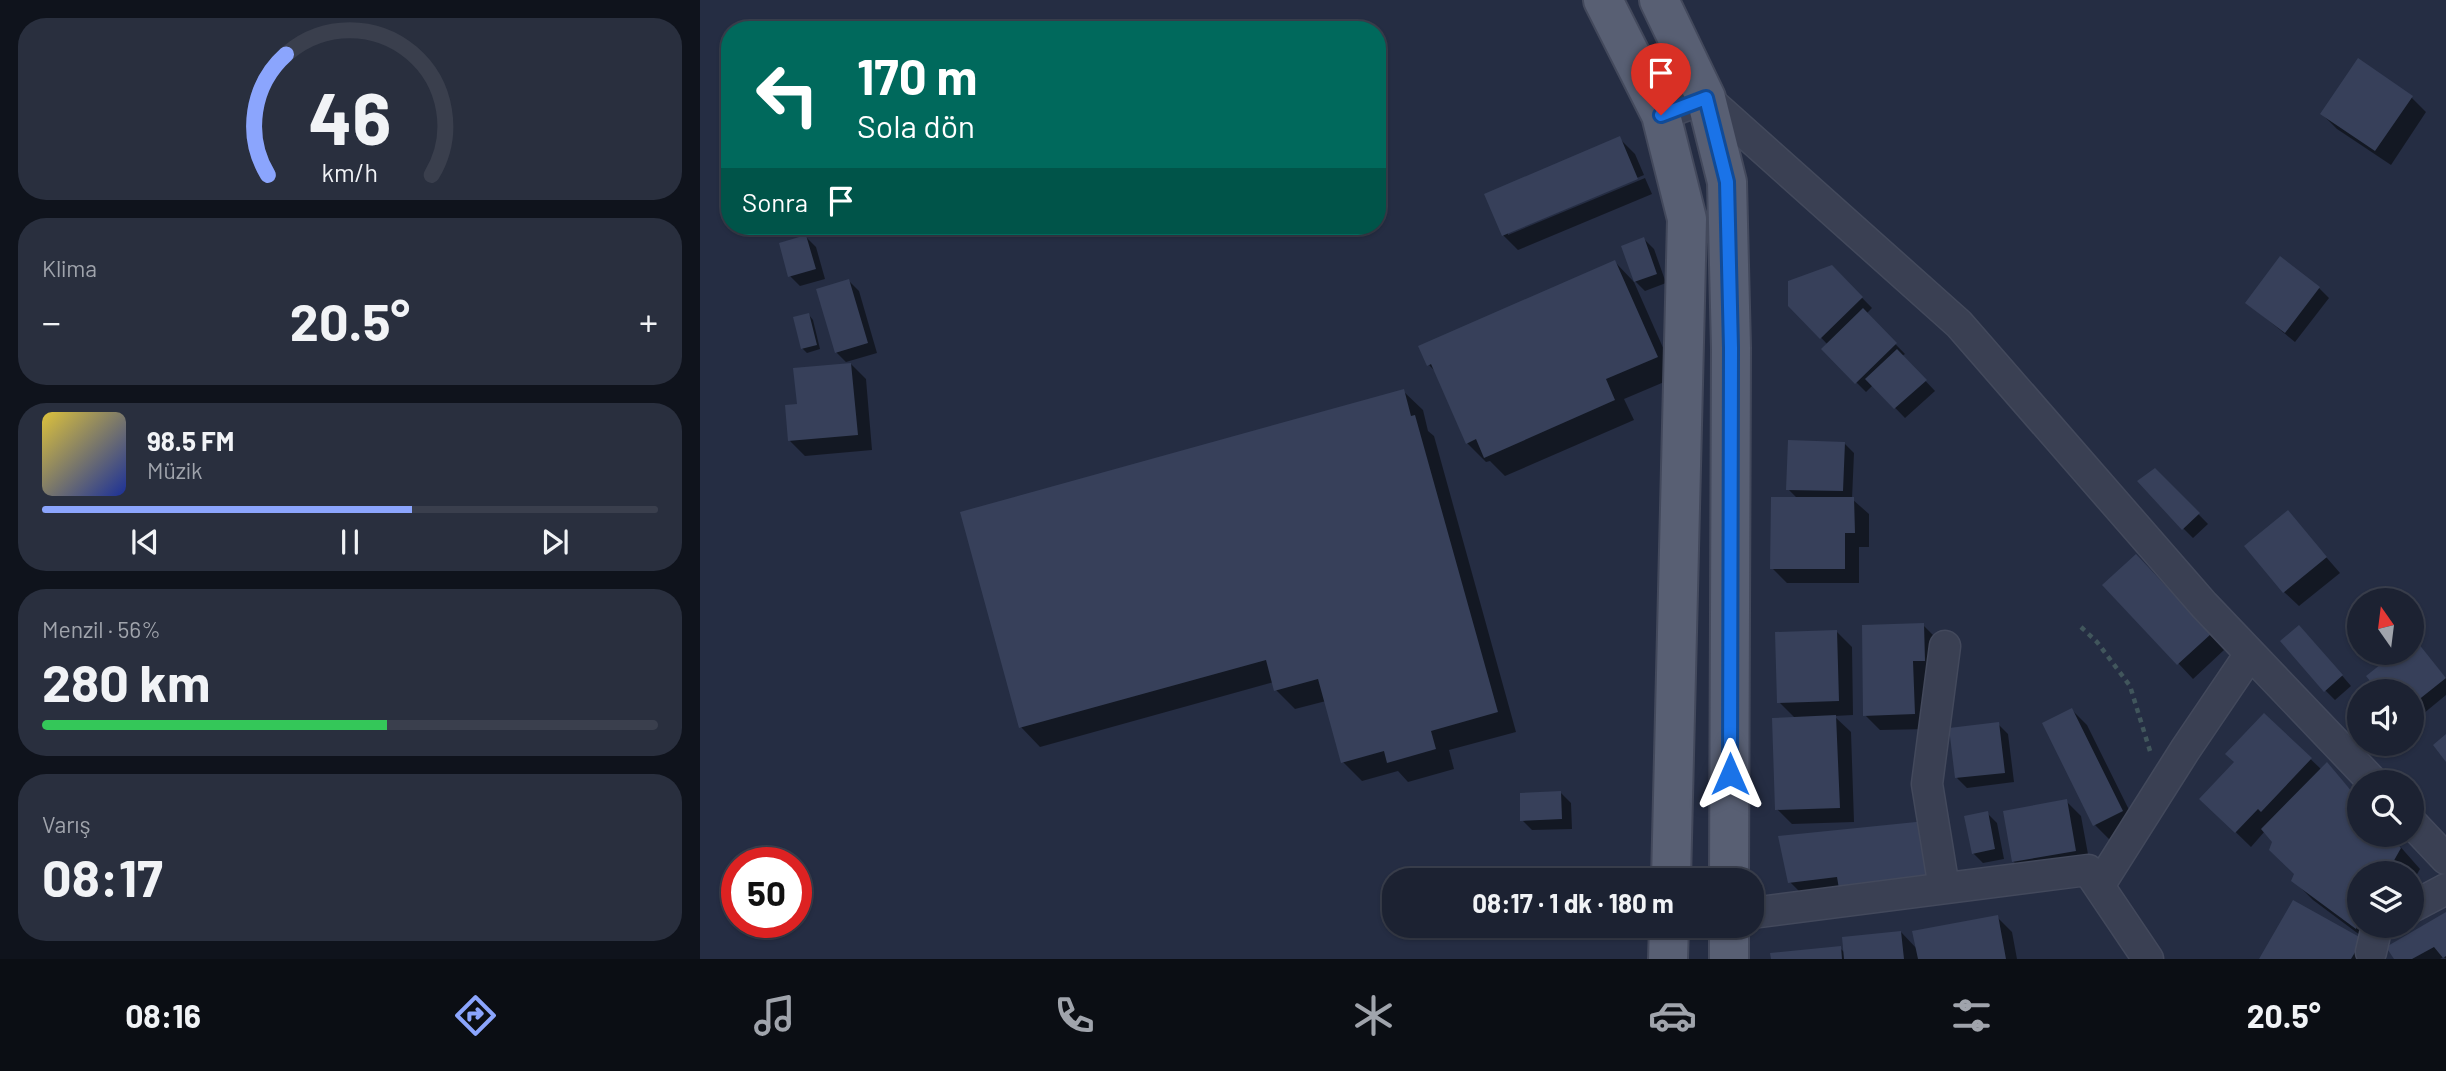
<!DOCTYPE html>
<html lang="tr">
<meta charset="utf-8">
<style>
:root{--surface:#1c2232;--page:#292f3e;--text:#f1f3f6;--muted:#a0a4ac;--line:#3a3f4d;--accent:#8ba5fd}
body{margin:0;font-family:Barlow,sans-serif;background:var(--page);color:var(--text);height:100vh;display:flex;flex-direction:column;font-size:26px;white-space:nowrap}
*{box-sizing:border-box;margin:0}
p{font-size:23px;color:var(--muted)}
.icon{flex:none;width:38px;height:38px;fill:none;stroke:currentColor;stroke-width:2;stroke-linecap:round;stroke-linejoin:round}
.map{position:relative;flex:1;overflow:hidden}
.drawer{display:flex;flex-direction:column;gap:18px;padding:18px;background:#0f131c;width:700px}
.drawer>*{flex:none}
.banner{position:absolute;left:21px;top:21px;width:665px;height:214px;border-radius:28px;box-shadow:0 2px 5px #0004,0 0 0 2px var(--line);background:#00695c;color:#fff;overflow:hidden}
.needle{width:46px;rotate:346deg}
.buttons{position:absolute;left:1647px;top:588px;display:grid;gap:14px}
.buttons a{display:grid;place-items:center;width:77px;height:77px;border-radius:50%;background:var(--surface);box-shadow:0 2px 5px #0004,0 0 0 2px var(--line);font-size:35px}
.speed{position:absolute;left:21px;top:847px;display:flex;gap:14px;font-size:35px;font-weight:700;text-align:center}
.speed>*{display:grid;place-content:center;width:91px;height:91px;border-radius:50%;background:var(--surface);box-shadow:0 2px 5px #0004,0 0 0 2px var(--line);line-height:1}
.speed .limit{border:10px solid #d22;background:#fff;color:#111}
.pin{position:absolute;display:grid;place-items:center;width:60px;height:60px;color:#fff;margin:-72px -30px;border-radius:50% 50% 50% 0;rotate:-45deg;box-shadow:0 0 7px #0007}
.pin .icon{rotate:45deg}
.me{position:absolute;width:77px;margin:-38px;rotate:0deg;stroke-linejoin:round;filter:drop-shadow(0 0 5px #0008)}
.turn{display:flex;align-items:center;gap:24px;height:147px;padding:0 21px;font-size:32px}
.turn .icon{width:91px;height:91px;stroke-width:2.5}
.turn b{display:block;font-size:49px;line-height:60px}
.then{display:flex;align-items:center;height:66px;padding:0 21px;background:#0003;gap:14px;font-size:26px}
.big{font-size:52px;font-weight:700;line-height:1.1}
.drawer .tile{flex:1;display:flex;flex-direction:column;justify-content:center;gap:10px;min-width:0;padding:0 24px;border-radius:28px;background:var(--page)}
.drawer .dial{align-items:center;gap:0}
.dial svg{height:182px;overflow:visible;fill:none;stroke:var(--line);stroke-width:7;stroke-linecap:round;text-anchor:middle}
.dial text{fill:var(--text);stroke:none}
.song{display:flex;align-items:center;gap:21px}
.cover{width:84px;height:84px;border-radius:10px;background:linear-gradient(135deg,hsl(50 70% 55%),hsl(230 70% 35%))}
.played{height:7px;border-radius:4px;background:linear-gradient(90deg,var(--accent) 60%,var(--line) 60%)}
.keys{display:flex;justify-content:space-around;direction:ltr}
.heat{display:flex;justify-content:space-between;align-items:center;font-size:38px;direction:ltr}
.charge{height:10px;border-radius:5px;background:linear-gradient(90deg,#34c759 56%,var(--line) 0)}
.trip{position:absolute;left:682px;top:868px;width:382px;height:70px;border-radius:28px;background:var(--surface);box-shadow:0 2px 5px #0004,0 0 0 2px var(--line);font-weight:700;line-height:70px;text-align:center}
.dock{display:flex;height:112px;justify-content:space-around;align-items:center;background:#0b0e14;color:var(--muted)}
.dock .icon{width:49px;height:49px}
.dock .active{color:var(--accent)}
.dock b{font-size:32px;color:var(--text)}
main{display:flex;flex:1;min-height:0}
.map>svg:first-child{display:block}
</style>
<main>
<section class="drawer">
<div class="tile dial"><svg viewBox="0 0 100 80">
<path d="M14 69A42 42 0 1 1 86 69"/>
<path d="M14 69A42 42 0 0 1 22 16" stroke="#8ba5fd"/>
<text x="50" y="56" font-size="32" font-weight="700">46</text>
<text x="50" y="72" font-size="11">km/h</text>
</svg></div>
<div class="tile"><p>Klima</p>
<div class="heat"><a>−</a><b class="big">20.5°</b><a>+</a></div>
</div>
<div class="tile">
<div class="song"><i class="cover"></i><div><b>98.5 FM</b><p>Müzik</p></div></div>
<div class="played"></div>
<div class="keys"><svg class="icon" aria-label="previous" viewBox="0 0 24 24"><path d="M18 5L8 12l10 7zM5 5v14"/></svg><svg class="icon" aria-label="pause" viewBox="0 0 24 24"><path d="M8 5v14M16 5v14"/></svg><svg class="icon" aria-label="next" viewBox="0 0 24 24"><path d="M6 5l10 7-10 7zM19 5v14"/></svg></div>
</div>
<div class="tile"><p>Menzil · 56%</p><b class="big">280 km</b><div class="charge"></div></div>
<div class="tile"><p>Varış</p><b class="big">08:17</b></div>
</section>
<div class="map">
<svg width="1746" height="959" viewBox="0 0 1746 959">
<rect width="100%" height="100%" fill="#252d43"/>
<path fill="#0007" d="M1711 97 1726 112 1691 165 1637 129 1622 114Z
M920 139 935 154 944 175 808 232V235L945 178 952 194 818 250 803 235Z
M106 237 116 247 125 279 100 286 90 276Z
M944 239 954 249 966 283 945 291 935 281Z
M915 262 934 282 976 377 924 399 934 420 805 476 790 461 786 462 767 443 736 372 729 365Z
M1132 267 1172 308 1166 314 1205 354 1202 356 1235 391 1205 418 1173 385 1166 392 1123 349 1128 345 1090 305Z
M149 281 159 291 177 353 146 362 136 352Z
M1619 288 1629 298 1595 342 1547 303Z
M109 315 113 320 120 349 107 353 102 348Z
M151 364 166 379 172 450 105 456 90 441 99 405Z
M703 391 723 410 728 431 734 436 816 732 749 750 754 769 708 782 698 771 662 781 643 762 626 701 595 709 576 690 574 682 340 747 321 727Z
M1144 443 1154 453 1152 499 1169 514V547H1159V583H1087L1072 568 1098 499 1088 489Z
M1455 470 1508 524 1493 538 1483 528Z
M1588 513 1640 573 1599 606 1584 592Z
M1451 571 1524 650 1493 679 1405 585Z
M1223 625 1238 640 1229 729 1180 730 1165 715Z
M1137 632 1152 647 1153 715 1134 716 1151 732 1154 822 1092 824 1077 809 1096 719 1079 702Z
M1609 637 1651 686 1635 700 1625 690Z
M1713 640 1746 678V695L1712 723V691H1680L1668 676 1698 653H1712Z
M1372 710 1387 725 1437 826 1410 840 1395 825 1344 724Z
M1564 715 1622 770 1627 765 1659 799V835H1690L1720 869 1712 883V873H1659V926H1688L1676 947 1613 900 1593 880 1596 874 1565 831 1551 847 1516 813 1536 762Z
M1298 724 1308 734 1314 782 1267 788 1257 778Z
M861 793 871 803 872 829 832 830 822 820Z
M1366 801 1381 816 1390 865 1328 876 1313 861Z
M1287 813 1297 823 1304 859 1283 863 1273 853Z
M1225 822 1246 894 1105 897 1090 882Z
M1594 902 1680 959H1561Z
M1746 914V959L1744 957 1740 959H1697L1689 947Z
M1297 917 1312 932 1317 959H1073L1140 948 1145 953 1201 932 1218 950Z"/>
<path fill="#37405a" d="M1658 58 1713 96 1675 151 1620 114Z
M920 136 938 179 802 236 784 194Z
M106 235 116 269 88 277 79 243Z
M944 237 957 274 934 282 921 246Z
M1580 256 1620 287 1585 333 1545 303Z
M915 260 958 357 906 379 915 400 784 458 776 439 766 444 731 364 727 366 718 346Z
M1132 265 1163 297 1120 339 1088 306V281Z
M149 279 168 343 135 353 116 289Z
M1163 308 1197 343 1155 384 1121 349Z
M109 313 117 345 101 349 93 317Z
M1197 349 1227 380 1194 409 1165 379Z
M151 363 158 435 88 441 85 405 97 404 93 368Z
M704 389 711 416 715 415 798 712 731 731 736 749 687 763 684 751 641 763 618 679 574 691 566 660 319 728 260 512Z
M1088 440 1145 442 1143 491 1086 490Z
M1455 468 1500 513 1482 530 1437 481Z
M1071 497H1154L1155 533H1145V569H1070Z
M1588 510 1627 557 1583 593 1544 546Z
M1436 554 1511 634 1477 665 1402 585Z
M1224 623 1225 661H1213L1215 714 1163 716 1162 625Z
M1599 625 1643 675 1624 692 1580 641Z
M1137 630 1139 701 1077 703 1075 632Z
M1714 638 1746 678 1712 705V691H1678L1666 676 1695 653H1712V639Z
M1372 708 1423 811 1393 826 1342 723Z
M1564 713 1612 758 1561 812 1558 809 1535 833 1499 799 1534 762 1525 754Z
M1136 715 1140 808 1075 810 1072 718Z
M1299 722 1305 773 1255 778 1249 728Z
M1746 734V762L1733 745Z
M1627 762 1659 800V835H1690L1701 848 1687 873H1659V923L1656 929 1591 881 1594 874 1569 850 1572 842 1561 829Z
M861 791 862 819 820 821V793Z
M1367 799 1376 851 1312 862 1303 811Z
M1288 811 1295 849 1272 854 1264 816Z
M1226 821 1232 879 1139 889 1137 877 1088 883 1078 836Z
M1593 900 1663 939 1651 959H1559Z
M1746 912V956L1743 958 1734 947 1712 959H1694L1686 947Z
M1298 915 1306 959H1218L1212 931Z
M1201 931 1204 959H1144L1142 937Z
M1141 946 1142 959H1071L1070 953Z"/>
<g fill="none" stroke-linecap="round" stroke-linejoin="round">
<g stroke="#43495c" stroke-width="33">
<path id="minor" d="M961 115 1006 98 1259 324 1504 605 1673 782
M1712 823 1746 859
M1399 886 1485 750 1550 654
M1244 888 1227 784 1245 646
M1712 907 1746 889
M1052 913 1388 870 1448 959
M1671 952 1677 926"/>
</g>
<g stroke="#43495c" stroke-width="42">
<path id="major" d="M903 0 961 115 987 219 971 880
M959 0 1006 98 1027 182 1031 348 1029 880
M968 959 969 926
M1029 959V926"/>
</g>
<path stroke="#41565c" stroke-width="4.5" stroke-dasharray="5 5" stroke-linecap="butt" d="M1381 627 1397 642 1430 686 1450 751"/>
<use href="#minor" stroke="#3a4053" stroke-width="30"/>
<use href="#major" stroke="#585f73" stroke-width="38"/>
</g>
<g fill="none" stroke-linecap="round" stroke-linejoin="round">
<g stroke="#114b97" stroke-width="18">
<path id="route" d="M961 115 1006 98 1027 182 1031 348 1030 774"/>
</g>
<use href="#route" stroke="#1a73e8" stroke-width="12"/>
</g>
</svg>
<div class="buttons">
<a><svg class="needle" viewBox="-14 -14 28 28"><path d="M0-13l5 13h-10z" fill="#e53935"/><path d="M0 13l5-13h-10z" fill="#a0a4ac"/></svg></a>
<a><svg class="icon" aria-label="sound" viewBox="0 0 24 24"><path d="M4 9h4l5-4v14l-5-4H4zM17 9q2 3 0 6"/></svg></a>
<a><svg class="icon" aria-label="search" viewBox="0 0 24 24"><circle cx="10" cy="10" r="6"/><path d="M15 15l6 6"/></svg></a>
<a><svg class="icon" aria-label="layers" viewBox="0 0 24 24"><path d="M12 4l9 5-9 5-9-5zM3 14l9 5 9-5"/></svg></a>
</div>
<div class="speed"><div class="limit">50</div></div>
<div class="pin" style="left:961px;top:115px;background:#d93025"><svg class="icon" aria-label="arrive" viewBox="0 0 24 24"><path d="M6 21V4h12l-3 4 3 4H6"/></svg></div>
<svg class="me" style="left:1030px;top:774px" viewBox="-20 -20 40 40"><path d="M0-17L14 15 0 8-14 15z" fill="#1a73e8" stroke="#fff" stroke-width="4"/></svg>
<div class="trip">08:17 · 1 dk · 180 m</div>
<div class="banner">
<div class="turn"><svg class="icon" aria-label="left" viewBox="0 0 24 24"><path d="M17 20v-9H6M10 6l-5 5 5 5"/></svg><div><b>170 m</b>Sola dön</div></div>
<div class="then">Sonra<svg class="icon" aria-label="arrive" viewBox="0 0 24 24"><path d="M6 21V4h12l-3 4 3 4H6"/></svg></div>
</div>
</div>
</main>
<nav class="dock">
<b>08:16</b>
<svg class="icon active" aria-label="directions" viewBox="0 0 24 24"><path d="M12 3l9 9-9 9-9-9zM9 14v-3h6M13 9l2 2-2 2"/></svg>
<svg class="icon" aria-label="music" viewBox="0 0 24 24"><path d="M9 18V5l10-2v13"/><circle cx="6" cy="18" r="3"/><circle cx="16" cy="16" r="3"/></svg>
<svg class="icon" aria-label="phone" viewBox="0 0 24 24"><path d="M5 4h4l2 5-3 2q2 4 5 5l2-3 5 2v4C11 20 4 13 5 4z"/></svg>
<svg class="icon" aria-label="climate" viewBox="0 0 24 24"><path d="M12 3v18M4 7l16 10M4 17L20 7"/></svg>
<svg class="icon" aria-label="car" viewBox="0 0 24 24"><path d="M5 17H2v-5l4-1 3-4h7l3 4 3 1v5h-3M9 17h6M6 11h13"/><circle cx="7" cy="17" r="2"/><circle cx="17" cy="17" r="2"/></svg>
<svg class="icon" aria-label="filters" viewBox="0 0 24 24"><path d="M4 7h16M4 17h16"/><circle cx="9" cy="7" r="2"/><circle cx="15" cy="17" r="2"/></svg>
<b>20.5°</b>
</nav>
